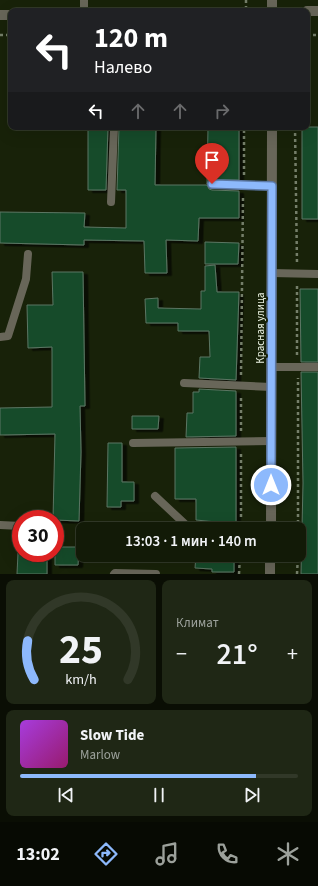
<!DOCTYPE html>
<html lang="ru">
<meta charset="utf-8">
<style>
:root{--surface:#121a07;--page:#1f2715;--text:#f1f3f6;--muted:#9ca19b;--line:#313828;--accent:#8db9fc}
body{margin:0;font-family:"Source Sans 3",sans-serif;background:var(--page);color:var(--text);height:100vh;display:flex;flex-direction:column;font-size:15px;white-space:nowrap}
*{box-sizing:border-box;margin:0}
p{font-size:13px;color:var(--muted)}
.icon{flex:none;width:22px;height:22px;fill:none;stroke:currentColor;stroke-width:2;stroke-linecap:round;stroke-linejoin:round}
.map{position:relative;height:574px;overflow:hidden}
.details{display:flex;flex-direction:column;gap:6px;padding:6px;background:#0a0e04;flex:1}
.details>*{flex:none}
.guide{position:absolute;left:8px;top:8px;width:302px;height:122px;border-radius:8px;box-shadow:0 4px 16px #0002,0 0 0 1px var(--line);background:#202124;color:#fff;overflow:hidden}
.speed{position:absolute;left:12px;top:510px;display:flex;gap:8px;font-size:20px;font-weight:700;text-align:center}
.speed>*{display:grid;place-content:center;width:52px;height:52px;border-radius:50%;background:var(--surface);box-shadow:0 4px 16px #0002,0 0 0 1px var(--line);line-height:1}
.speed .limit{border:6px solid #d22;background:#fff;color:#111}
.pin{position:absolute;display:grid;place-items:center;width:34px;height:34px;color:#fff;margin:-41px -17px;border-radius:50% 50% 50% 0;rotate:-45deg;box-shadow:0 0 4px #0007}
.pin .icon{rotate:45deg}
.me{position:absolute;width:44px;margin:-22px;rotate:0deg;stroke-linejoin:round;filter:drop-shadow(0 0 3px #0008)}
.turn{display:flex;align-items:center;gap:14px;height:84px;padding:0 20px;font-size:18px}
.turn .icon{width:52px;height:52px;stroke-width:2.5}
.turn b{display:block;font-size:28px;line-height:34px}
.lanes{display:flex;align-items:center;height:38px;padding:0 20px;background:#0003;justify-content:center;gap:20px;direction:ltr}
.lanes .off{opacity:.35}
.big{font-size:30px;font-weight:600;line-height:1.1}
.details .widget{flex:1;display:flex;flex-direction:column;justify-content:center;gap:6px;min-width:0;padding:0 14px;border-radius:8px;background:var(--page)}
.details .dial{align-items:center;gap:0}
.dial svg{height:104px;overflow:visible;fill:none;stroke:var(--line);stroke-width:7;stroke-linecap:round;text-anchor:middle}
.dial text{fill:var(--text);stroke:none}
.song{display:flex;align-items:center;gap:12px}
.cover{width:48px;height:48px;border-radius:6px;background:linear-gradient(135deg,hsl(280 70% 55%),hsl(320 70% 35%))}
.played{height:4px;border-radius:2px;background:linear-gradient(90deg,var(--accent) 85%,var(--line) 85%)}
.keys{display:flex;justify-content:space-around;direction:ltr}
.heat{display:flex;justify-content:space-between;align-items:center;font-size:22px;direction:ltr}
.details .tiles{flex:1;display:grid;gap:6px;grid-template-columns:1fr 1fr}
.widget:last-child{grid-column:span 2}
.trip{position:absolute;left:76px;top:522px;width:230px;height:40px;border-radius:8px;background:var(--surface);box-shadow:0 4px 16px #0002,0 0 0 1px var(--line);font-weight:600;line-height:40px;text-align:center}
.tabs{display:flex;height:64px;justify-content:space-around;align-items:center;background:#070a03;color:var(--muted)}
.tabs .icon{width:28px;height:28px}
.tabs .selected{color:var(--accent)}
.tabs b{font-size:18px;color:var(--text)}
.map>svg:first-child{display:block}
</style>
<div class="map">
<svg width="318" height="574" viewBox="0 0 318 574">
<defs>
<filter id="shadow"><feDropShadow dx="4.5" dy="2.5" stdDeviation="0" flood-color="#0009"/></filter>
</defs>
<rect width="100%" height="100%" fill="#182209"/>
<path fill="#174b2c" stroke="#5b7663" filter="url(#shadow)" d="M88 127H108L106 190H88Z
M119 127H156L155 185H207L209 189 212 190 239 191V218H199L198 241 166 240 167 273H145L144 241 84 240V245L0 243V212L85 213 84 227 126 228V190H117Z
M208 127H239V180H209L207 184Z
M302 127H318V219H302Z
M205 242 239 243 238 264H205Z
M215 265 217 292H239L236 380 199 378 200 357H210L209 331H178V323H146L145 299 158 298V308L201 309V291H205V266Z
M52 272H83L85 406H80L81 452 79 521 55 520V519H53L55 434 0 435V408L52 407V347L28 348 27 305H53Z
M300 289H318V362H301Z
M301 372H318V574H301L303 483Z
M199 389 236 391V436L186 437 187 413H193V392H199Z
M132 416H159L158 429H132Z
M108 443H122V482H134V501H121V507H107Z
M236 447V524L196 520V499H175V448Z
M55 547H79L78 565H55Z
M18 553H47V574H17Z
M196 555H234V572H212V569L195 568Z"/>
<g fill="none" stroke-linecap="round" stroke-linejoin="round">
<path stroke="#757f6a" stroke-width="2.5" stroke-dasharray="3 3" stroke-linecap="butt" d="M246 0V11
M0 35H11
M307 35H318
M295 127 297 263
M244 175V127
M297 286V357
M241 375 243 198
M241 431V398
M241 454V519
M298 529V378
M239 574 240 555
M297 574 298 555"/>
<path stroke="#686659" stroke-width="8" d="M84 0V11
M212 185 272 186
M111 202 114 127
M272 273 318 274
M0 337 8 336 26 279 28 254
M271 367H318
M184 383 271 387
M133 443 271 441
M155 496 186 525 235 529
M0 525 21 526
M114 574 115 573 156 574"/>
<path stroke="#686659" stroke-width="10" d="M272 0V11
M271 529 272 127
M270 574V555"/>
<path stroke="#686659" stroke-width="10" d="M307 11H318
M0 15H11"/>
</g>
<g fill="none" stroke-linecap="round" stroke-linejoin="round">
<g stroke="#5c78a4" stroke-width="10">
<path id="route" d="M212 184 272 186 271 485"/>
</g>
<use href="#route" stroke="#8db9fc" stroke-width="7"/>
</g>
<g text-anchor="middle" stroke-width="4" stroke-linejoin="round" paint-order="stroke">
<g font-size="11" fill="#ebf3e3" stroke="#182209">
<text transform="translate(260 328) rotate(-90)" y="4">Красная улица</text>
</g>
</g>
</svg>
<div class="speed"><div class="limit">30</div></div>
<div class="pin" style="left:212px;top:184px;background:#d93025"><svg class="icon" aria-label="arrive" viewBox="0 0 24 24"><path d="M6 21V4h12l-3 4 3 4H6"/></svg></div>
<svg class="me" style="left:271px;top:485px" viewBox="-20 -20 40 40"><circle r="17" fill="#8db9fc" stroke="#fff" stroke-width="3"/><path d="M0-11L8 9 0 5-8 9z" fill="#fff"/></svg>
<div class="trip">13:03 · 1 мин · 140 m</div>
<div class="guide">
<div class="turn"><svg class="icon" aria-label="left" viewBox="0 0 24 24"><path d="M17 20v-9H6M10 6l-5 5 5 5"/></svg><div><b>120 m</b>Налево</div></div>
<div class="lanes"><svg class="icon" aria-label="left" viewBox="0 0 24 24"><path d="M17 20v-9H6M10 6l-5 5 5 5"/></svg><svg class="icon off" aria-label="ahead" viewBox="0 0 24 24"><path d="M12 20V5M6 11l6-6 6 6"/></svg><svg class="icon off" aria-label="ahead" viewBox="0 0 24 24"><path d="M12 20V5M6 11l6-6 6 6"/></svg><svg class="icon off" aria-label="right" viewBox="0 0 24 24"><path d="M7 20v-9h11M14 6l5 5-5 5"/></svg></div>
</div>
</div>
<section class="details">
<div class="tiles">
<div class="widget dial"><svg viewBox="0 0 100 80">
<path d="M14 69A42 42 0 1 1 86 69"/>
<path d="M14 69A42 42 0 0 1 9 39" stroke="#8db9fc"/>
<text x="50" y="56" font-size="32" font-weight="700">25</text>
<text x="50" y="72" font-size="11">km/h</text>
</svg></div>
<div class="widget"><p>Климат</p>
<div class="heat"><a>−</a><b class="big">21°</b><a>+</a></div>
</div>
<div class="widget">
<div class="song"><i class="cover"></i><div><b>Slow Tide</b><p>Marlow</p></div></div>
<div class="played"></div>
<div class="keys"><svg class="icon" aria-label="previous" viewBox="0 0 24 24"><path d="M18 5L8 12l10 7zM5 5v14"/></svg><svg class="icon" aria-label="pause" viewBox="0 0 24 24"><path d="M8 5v14M16 5v14"/></svg><svg class="icon" aria-label="next" viewBox="0 0 24 24"><path d="M6 5l10 7-10 7zM19 5v14"/></svg></div>
</div>
</div>
</section>
<nav class="tabs">
<b>13:02</b>
<svg class="icon selected" aria-label="directions" viewBox="0 0 24 24"><path d="M12 3l9 9-9 9-9-9zM9 14v-3h6M13 9l2 2-2 2"/></svg>
<svg class="icon" aria-label="music" viewBox="0 0 24 24"><path d="M9 18V5l10-2v13"/><circle cx="6" cy="18" r="3"/><circle cx="16" cy="16" r="3"/></svg>
<svg class="icon" aria-label="phone" viewBox="0 0 24 24"><path d="M5 4h4l2 5-3 2q2 4 5 5l2-3 5 2v4C11 20 4 13 5 4z"/></svg>
<svg class="icon" aria-label="climate" viewBox="0 0 24 24"><path d="M12 3v18M4 7l16 10M4 17L20 7"/></svg>
</nav>
